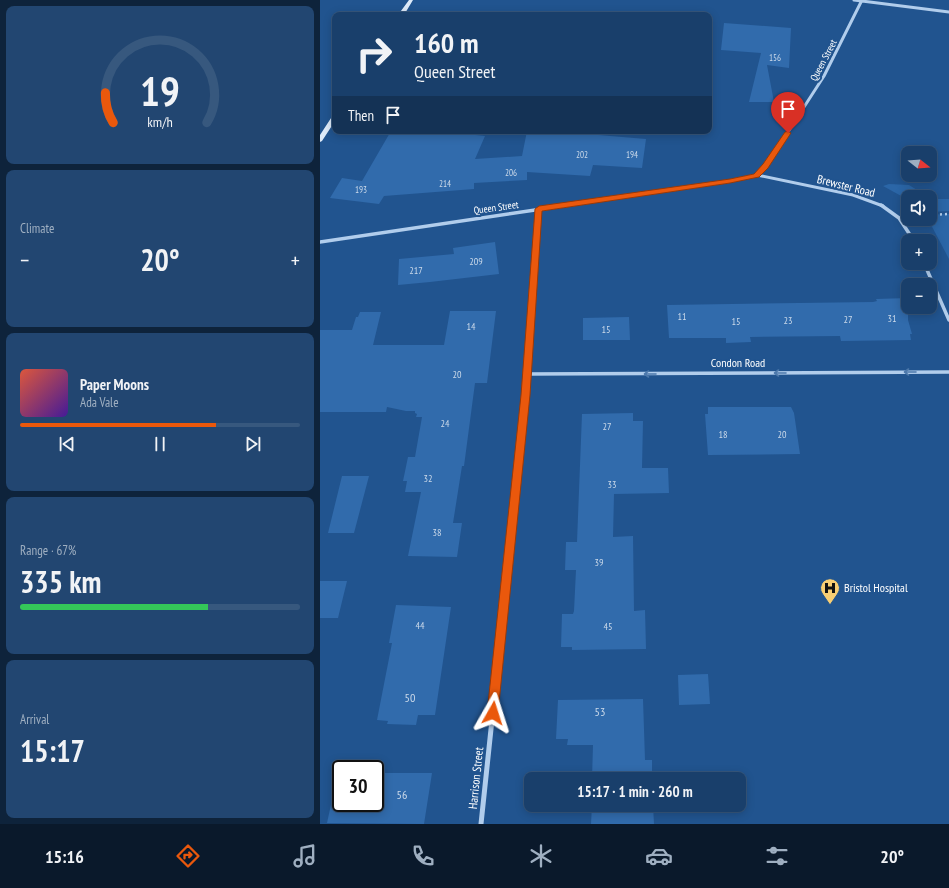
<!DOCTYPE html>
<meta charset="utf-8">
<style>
:root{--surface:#193f6b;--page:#224671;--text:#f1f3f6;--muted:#9fafc1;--line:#37587e;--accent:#ea580c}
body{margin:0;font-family:"PT Sans Narrow",sans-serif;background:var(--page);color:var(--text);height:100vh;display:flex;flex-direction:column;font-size:15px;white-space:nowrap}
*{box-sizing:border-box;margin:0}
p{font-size:13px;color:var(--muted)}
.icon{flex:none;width:22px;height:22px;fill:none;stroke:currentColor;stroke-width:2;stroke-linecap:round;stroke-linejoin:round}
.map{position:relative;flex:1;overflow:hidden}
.sheet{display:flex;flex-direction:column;gap:6px;padding:6px;background:#0e233b;width:320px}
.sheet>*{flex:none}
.top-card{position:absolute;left:12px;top:12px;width:380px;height:122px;border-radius:8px;box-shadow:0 2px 10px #0003,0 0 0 1px var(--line);background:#193f6b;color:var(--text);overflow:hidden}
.needle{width:26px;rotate:107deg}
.tools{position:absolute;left:581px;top:146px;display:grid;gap:8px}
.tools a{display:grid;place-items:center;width:36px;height:36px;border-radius:8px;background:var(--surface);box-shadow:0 2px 10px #0003,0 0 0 1px var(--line);font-size:20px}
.speed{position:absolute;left:12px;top:760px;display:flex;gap:8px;font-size:20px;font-weight:700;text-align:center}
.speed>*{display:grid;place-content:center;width:52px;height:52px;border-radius:50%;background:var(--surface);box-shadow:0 2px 10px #0003,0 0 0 1px var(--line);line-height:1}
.speed .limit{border:2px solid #111;border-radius:6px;background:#fff;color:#111}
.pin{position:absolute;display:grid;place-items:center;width:34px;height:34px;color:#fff;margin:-41px -17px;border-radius:50% 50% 50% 0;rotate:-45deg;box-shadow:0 0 4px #0007}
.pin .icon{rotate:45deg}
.me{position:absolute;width:44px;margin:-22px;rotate:6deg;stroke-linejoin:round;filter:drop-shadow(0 0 3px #0008)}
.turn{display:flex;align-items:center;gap:14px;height:84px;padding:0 16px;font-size:18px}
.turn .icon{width:52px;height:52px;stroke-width:2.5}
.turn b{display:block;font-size:28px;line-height:34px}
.then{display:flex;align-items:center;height:38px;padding:0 16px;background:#0003;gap:8px;font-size:15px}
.big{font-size:30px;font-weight:700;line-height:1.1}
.sheet .tile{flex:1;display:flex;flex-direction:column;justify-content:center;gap:6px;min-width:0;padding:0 14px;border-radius:8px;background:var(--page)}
.sheet .dial{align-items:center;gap:0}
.dial svg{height:104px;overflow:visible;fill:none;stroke:var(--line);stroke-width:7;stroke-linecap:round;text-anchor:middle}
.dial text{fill:var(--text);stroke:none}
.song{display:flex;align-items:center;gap:12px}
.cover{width:48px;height:48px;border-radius:6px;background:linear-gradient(135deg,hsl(10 70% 55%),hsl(260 70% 35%))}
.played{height:4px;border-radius:2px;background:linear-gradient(90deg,var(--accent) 70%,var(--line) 70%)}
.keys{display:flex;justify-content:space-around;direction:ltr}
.heat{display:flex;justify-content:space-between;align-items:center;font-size:22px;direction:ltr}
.charge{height:6px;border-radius:3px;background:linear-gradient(90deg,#34c759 67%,var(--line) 0)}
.trip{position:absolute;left:204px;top:772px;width:222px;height:40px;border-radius:8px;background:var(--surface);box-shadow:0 2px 10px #0003,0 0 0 1px var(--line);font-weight:700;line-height:40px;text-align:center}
.dock{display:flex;height:64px;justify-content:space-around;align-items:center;background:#0a192b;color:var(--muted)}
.dock .icon{width:28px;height:28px}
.dock .current{color:var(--accent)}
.dock b{font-size:18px;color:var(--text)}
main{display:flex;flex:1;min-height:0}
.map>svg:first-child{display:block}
</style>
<main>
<section class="sheet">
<div class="tile dial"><svg viewBox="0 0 100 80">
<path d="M14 69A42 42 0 1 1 86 69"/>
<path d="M14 69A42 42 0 0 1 8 46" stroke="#ea580c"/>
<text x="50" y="56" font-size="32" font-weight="700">19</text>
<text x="50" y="72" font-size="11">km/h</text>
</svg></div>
<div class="tile"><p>Climate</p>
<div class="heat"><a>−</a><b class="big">20°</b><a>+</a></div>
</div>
<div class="tile">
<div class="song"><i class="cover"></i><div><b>Paper Moons</b><p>Ada Vale</p></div></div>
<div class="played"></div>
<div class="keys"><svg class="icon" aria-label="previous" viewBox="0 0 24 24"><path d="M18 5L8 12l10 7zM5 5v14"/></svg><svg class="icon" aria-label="pause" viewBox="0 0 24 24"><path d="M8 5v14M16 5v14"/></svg><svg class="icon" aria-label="next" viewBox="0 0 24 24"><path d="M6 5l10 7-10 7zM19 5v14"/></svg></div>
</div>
<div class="tile"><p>Range · 67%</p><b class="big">335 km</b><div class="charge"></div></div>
<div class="tile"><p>Arrival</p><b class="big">15:17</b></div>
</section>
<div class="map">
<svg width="629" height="824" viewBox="0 0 629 824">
<rect width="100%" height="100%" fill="#21548f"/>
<path fill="#2b66a7" d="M569 184 589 185 597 190 583 197 563 186Z
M610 199H629V211L610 212Z
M623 214H629V259L608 219H610V215Z"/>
<path fill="#316bac" d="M404 23 471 28 469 68 447 65 454 102H429L441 53 401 50Z
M71 131H117L165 136 155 159 202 156 207 131H231L326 139 322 168 273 165 270 176 207 172V180L154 183V189L64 196 59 204 10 198 22 178 42 181Z
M175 242 179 274 110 282 78 285 79 259 134 254 133 248Z
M588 298V320L592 334H590L591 340 521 341 520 336 430 337 431 342 406 343V338H349L347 305 553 302 557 301 556 299Z
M130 311H176L167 383H155L144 466H142L133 523H142L137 557 88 556 101 492H85L87 481H83L88 457H95L102 417H96L97 414 95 413V411H86L67 407 66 412H0V330H32L36 317H38L40 312H61L53 345H124Z
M309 317 310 340H263V318Z
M388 407H471L474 413 480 454 388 455 385 414H388Z
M313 413V421H323L322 468H348L349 493 294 494 293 537 313 536 314 611 325 610 326 649 252 650V647H241L242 614H253L254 611 256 570H245L246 542H257L262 414Z
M22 476H49L34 533H8Z
M0 581H27L18 618H0Z
M76 605 131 607 115 715H98L96 725 67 724 68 721 57 720 72 643H69Z
M388 674 390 704 359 705 358 675Z
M323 699 325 760H332V779H272L273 745H247L248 739H236L238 700Z
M55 773H112L104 824 7 823 15 786H21V803H55Z
M272 805H333L334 824H271Z"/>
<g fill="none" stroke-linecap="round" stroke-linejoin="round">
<path stroke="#b1cdec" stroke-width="2.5" stroke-dasharray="2 3" stroke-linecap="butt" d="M610 215 629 214"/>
<path stroke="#b1cdec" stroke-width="3" d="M534 0 629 12
M437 175 533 195 563 206
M242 206 411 181 437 175 446 166 504 76 542 0"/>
<path stroke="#b1cdec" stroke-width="3.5" d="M561 205 579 218 594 241
M0 242 249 205
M604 263 629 320
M207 374 629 372
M198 474 206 395 219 209"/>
<path stroke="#b1cdec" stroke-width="5" d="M161 824 198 473"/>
<path fill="#ddeaf9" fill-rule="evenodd" d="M89 0H93L84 15H78Z
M15 114V121L2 141 0 142V135L13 115Z"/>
</g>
<defs><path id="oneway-shaft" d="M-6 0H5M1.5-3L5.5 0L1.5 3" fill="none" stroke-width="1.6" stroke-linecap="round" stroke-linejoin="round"/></defs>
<g stroke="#4c78ab">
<use href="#oneway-shaft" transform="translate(590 372) rotate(-180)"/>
<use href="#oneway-shaft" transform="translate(460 373) rotate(180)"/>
<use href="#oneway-shaft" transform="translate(330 374) rotate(180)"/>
</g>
<path fill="#ea580c" stroke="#983908" d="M468 131 471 133 448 168 439 177 410 183 222 211 210 395 178 713 177 717 173 719 168 717 167 713 201 395 215 209 219 206 410 179 434 174 443 164 465 132Z"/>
<defs>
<g id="hospital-pin" transform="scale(1)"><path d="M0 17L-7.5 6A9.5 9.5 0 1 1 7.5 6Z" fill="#f8ce73" stroke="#21548f"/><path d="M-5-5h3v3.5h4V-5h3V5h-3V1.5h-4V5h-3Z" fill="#111"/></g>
</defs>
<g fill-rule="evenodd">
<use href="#hospital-pin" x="510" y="588"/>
</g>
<g text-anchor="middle" stroke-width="4" stroke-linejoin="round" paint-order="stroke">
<g font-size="9" fill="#ccdaea">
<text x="455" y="61">156</text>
<text x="262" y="158">202</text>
<text x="312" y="158">194</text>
<text x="191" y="176">206</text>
<text x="125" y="187">214</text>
<text x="41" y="193">193</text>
</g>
<g font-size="10" fill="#fff" stroke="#21548f">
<text transform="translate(503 60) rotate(-62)" y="4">Queen Street</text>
<text transform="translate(176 207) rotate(-8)" y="4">Queen Street</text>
</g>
<g font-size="10" fill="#ccdaea">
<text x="156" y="265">209</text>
<text x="96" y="274">217</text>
<text x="362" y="320">11</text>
<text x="572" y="322">31</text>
<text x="528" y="323">27</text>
<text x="468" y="324">23</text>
<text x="416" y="325">15</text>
<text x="151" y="330">14</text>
<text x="286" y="333">15</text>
<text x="137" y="378">20</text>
<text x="125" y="427">24</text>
<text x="287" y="430">27</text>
<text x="403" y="438">18</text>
<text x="462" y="438">20</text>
<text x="108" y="482">32</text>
<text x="292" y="488">33</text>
<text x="117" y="536">38</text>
<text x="279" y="566">39</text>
<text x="100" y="629">44</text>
<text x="288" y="630">45</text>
</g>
<g font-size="12" fill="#fff" stroke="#21548f">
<text transform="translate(526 186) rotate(14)" y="4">Brewster Road</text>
<text x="418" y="367">Condon Road</text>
<text transform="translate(156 778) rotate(-84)" y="4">Harrison Street</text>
</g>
<g font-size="12" fill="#fff" stroke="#21548f" text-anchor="start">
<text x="524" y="592">Bristol Hospital</text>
</g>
<g font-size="12" fill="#ccdaea">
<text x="90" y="702">50</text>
<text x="280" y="716">53</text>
<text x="82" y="799">56</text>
</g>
</g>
</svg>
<div class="tools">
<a><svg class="needle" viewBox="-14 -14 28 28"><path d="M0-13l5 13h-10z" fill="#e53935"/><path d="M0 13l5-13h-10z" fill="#9fafc1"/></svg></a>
<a><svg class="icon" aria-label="sound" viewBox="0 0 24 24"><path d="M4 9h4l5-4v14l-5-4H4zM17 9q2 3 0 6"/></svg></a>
<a>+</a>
<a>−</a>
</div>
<div class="speed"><div class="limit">30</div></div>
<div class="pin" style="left:468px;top:133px;background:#d93025"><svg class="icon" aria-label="arrive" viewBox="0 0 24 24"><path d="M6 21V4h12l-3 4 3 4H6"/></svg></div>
<svg class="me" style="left:173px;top:713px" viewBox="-20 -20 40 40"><path d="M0-17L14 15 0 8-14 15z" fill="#ea580c" stroke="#fff" stroke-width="4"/></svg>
<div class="trip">15:17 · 1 min · 260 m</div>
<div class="top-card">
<div class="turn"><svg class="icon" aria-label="right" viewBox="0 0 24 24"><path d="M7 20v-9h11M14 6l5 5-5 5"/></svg><div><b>160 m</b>Queen Street</div></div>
<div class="then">Then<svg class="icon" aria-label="arrive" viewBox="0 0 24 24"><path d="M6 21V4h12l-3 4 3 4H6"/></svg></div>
</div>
</div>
</main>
<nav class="dock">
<b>15:16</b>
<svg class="icon current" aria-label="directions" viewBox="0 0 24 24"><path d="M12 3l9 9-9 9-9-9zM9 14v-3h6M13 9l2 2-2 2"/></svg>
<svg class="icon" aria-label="music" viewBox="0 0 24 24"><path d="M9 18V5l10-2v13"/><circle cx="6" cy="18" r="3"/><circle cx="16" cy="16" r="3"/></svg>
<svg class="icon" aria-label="phone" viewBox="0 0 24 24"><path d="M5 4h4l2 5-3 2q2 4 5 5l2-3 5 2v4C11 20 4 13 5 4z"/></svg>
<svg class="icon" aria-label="climate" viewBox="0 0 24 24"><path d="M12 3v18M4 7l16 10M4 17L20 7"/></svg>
<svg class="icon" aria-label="car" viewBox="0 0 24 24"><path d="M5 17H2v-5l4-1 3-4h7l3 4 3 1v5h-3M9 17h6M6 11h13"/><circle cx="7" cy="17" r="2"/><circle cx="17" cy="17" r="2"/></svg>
<svg class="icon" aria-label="filters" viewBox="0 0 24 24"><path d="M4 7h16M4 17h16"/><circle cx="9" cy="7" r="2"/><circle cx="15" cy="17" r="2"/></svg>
<b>20°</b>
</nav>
